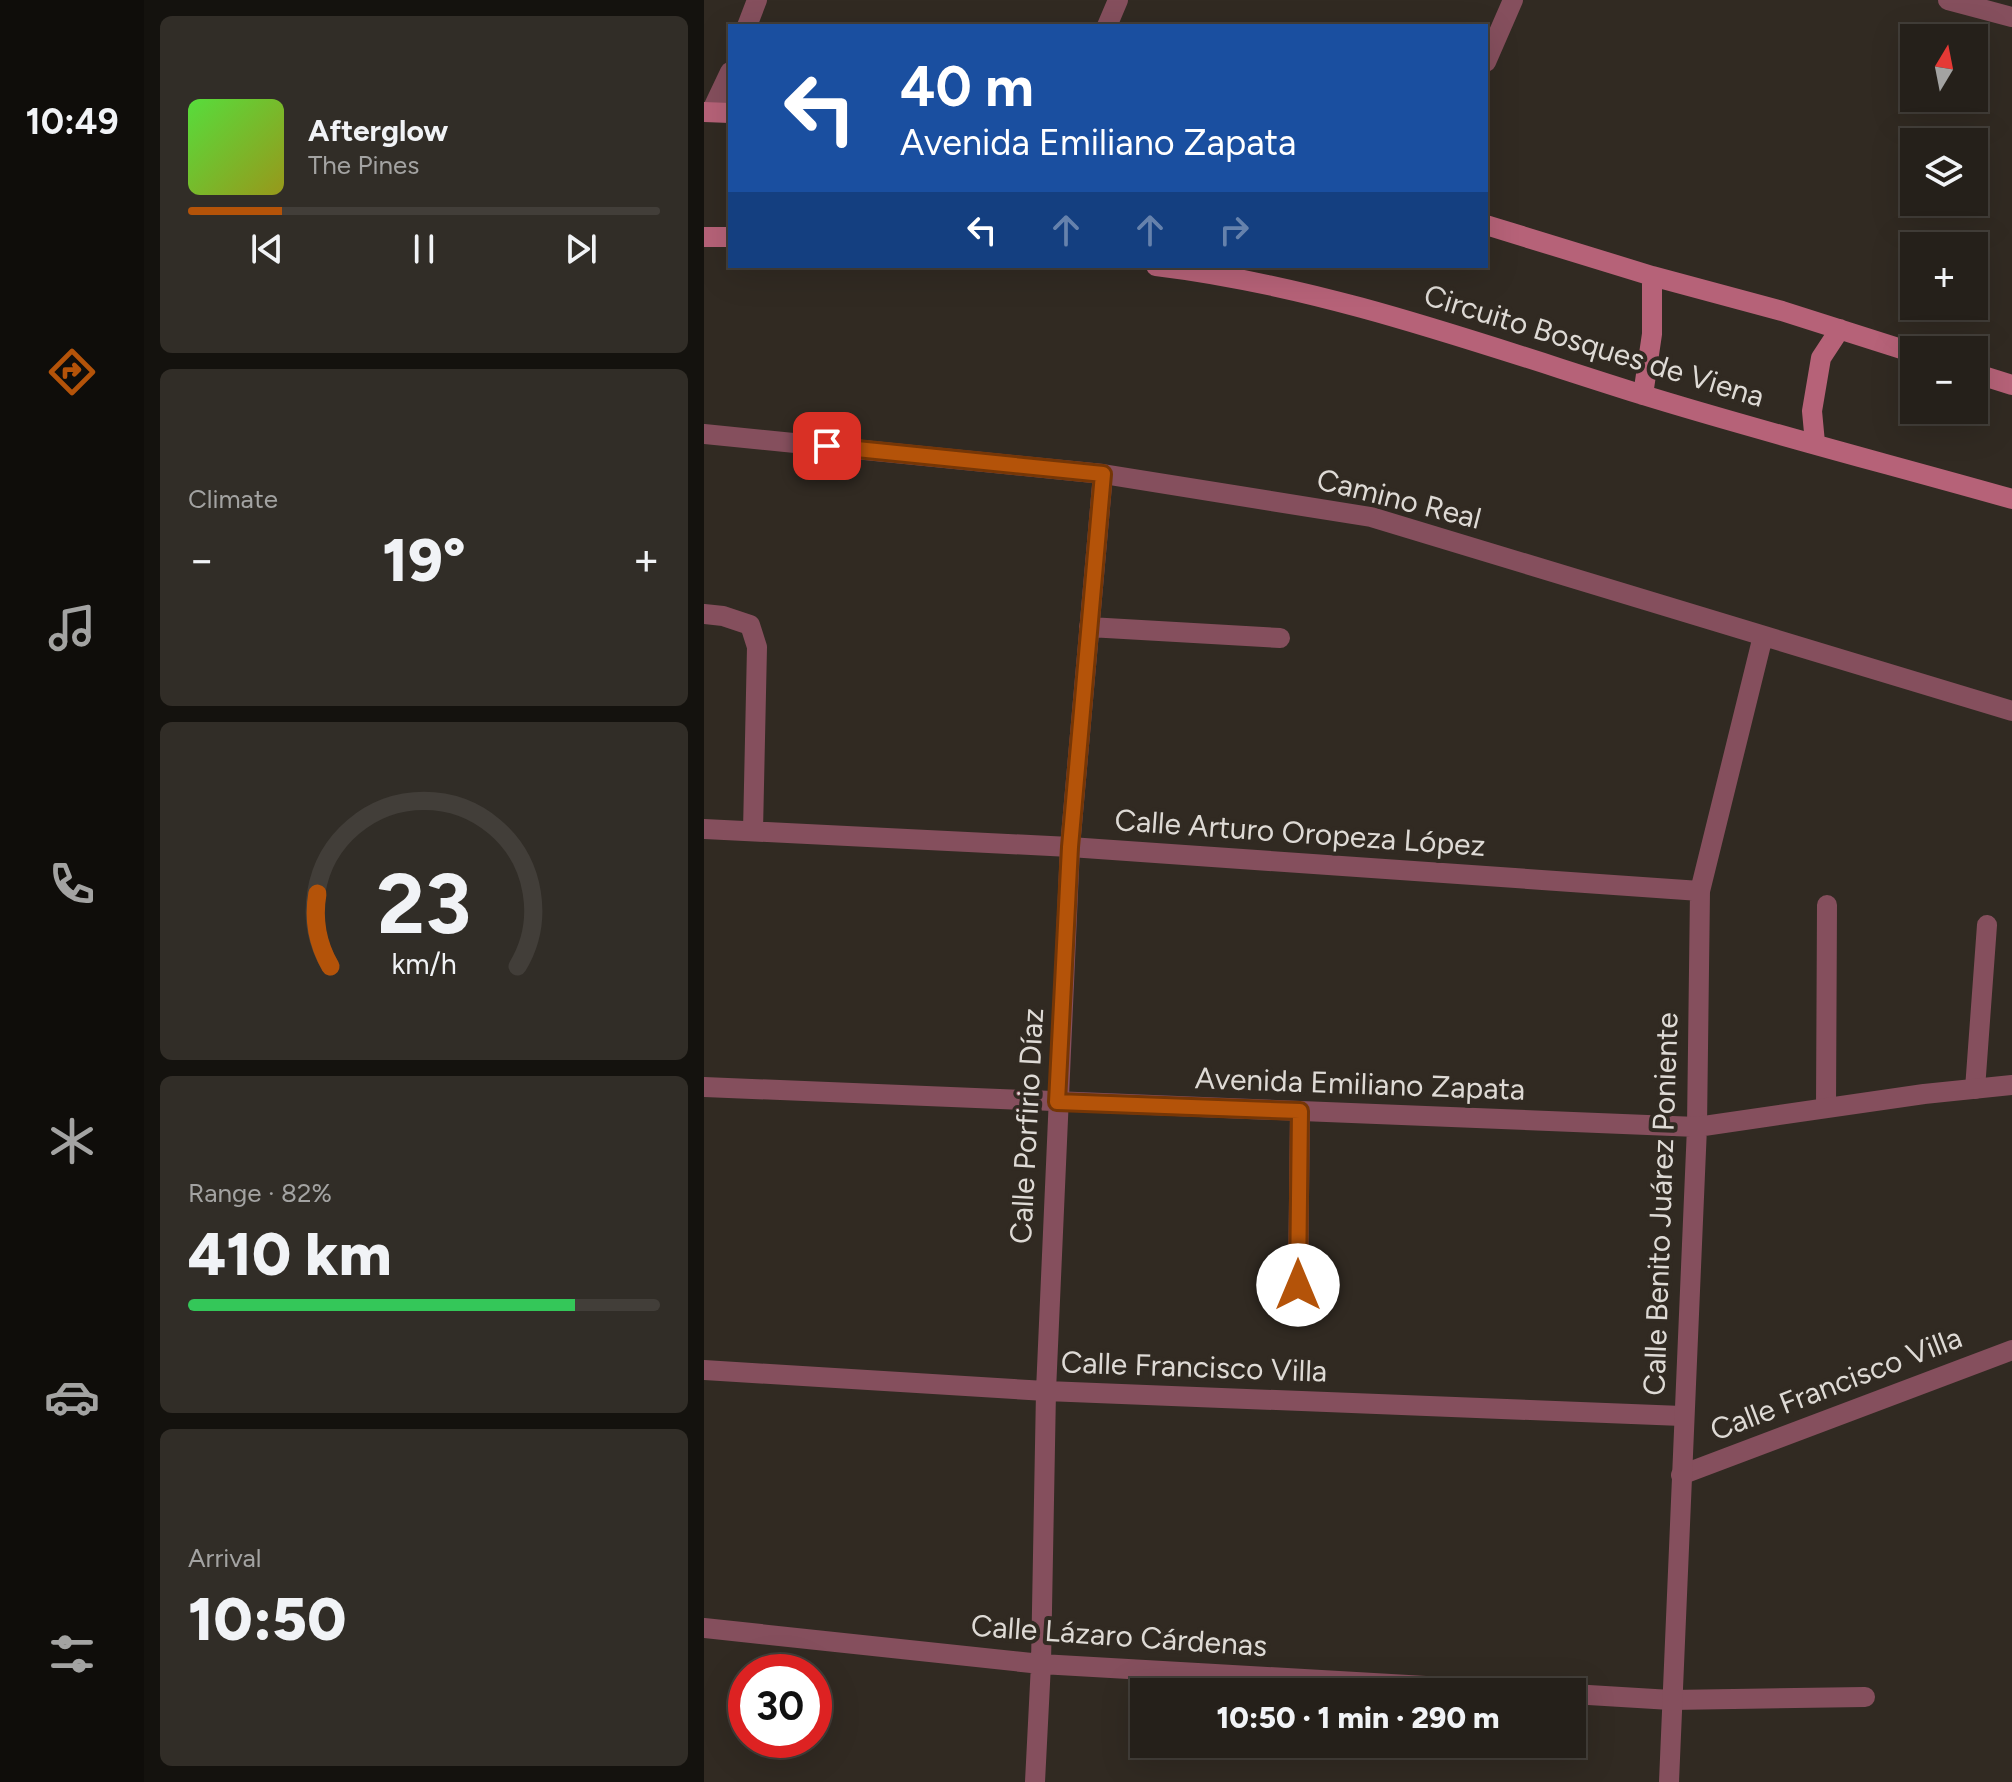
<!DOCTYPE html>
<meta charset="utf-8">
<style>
:root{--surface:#25201a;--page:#312d27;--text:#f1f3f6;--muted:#a3a3a2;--line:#423e39;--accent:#b45309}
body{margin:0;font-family:Figtree,sans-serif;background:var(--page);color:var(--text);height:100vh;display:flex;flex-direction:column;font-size:30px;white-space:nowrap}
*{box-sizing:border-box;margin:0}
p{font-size:26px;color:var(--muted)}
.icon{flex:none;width:44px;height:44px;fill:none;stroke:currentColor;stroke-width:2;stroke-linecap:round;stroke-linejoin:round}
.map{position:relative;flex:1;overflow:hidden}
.sheet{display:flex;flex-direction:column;gap:16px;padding:16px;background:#14120e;width:560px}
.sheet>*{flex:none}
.top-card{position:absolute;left:24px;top:24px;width:760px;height:244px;border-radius:0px;box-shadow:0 8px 32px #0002,0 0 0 2px var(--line);background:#1a4fa0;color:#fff;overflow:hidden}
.needle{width:52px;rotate:10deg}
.fabs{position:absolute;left:1196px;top:24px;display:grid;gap:16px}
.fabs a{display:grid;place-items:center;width:88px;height:88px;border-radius:0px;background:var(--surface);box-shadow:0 8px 32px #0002,0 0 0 2px var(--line);font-size:40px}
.speed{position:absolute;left:24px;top:1654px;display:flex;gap:16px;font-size:40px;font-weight:700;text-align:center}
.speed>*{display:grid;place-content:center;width:104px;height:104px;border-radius:50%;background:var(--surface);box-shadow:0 8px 32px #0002,0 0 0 2px var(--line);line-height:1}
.speed .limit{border:12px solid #d22;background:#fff;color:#111}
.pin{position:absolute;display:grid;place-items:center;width:68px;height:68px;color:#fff;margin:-34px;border-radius:16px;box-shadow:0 4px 12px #0006}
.me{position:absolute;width:88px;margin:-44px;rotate:0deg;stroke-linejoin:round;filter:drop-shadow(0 0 6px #0008)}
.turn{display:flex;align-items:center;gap:28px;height:168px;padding:0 40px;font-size:36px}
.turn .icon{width:104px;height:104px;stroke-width:2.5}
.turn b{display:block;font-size:56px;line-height:68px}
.lanes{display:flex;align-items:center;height:76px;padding:0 40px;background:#0003;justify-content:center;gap:40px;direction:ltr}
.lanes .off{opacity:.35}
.big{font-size:60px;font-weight:800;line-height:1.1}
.sheet .card{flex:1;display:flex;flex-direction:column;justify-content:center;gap:12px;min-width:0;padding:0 28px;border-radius:12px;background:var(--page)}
.sheet .dial{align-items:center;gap:0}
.dial svg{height:208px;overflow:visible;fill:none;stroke:var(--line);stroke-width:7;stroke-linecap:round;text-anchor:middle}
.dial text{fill:var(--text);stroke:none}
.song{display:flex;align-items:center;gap:24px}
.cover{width:96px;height:96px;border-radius:12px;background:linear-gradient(135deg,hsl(110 70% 55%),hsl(60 70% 35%))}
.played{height:8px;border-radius:4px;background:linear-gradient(90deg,var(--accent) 20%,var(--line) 20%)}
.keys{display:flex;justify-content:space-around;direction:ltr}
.heat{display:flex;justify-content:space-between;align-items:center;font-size:44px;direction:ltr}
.charge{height:12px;border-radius:6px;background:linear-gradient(90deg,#34c759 82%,var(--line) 0)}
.trip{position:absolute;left:426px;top:1678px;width:456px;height:80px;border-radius:0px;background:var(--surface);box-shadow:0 8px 32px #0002,0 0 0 2px var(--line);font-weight:800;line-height:80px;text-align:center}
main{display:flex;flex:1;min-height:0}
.dock{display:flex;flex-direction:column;width:144px;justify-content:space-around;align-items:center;background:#0f0d0a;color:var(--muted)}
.dock .icon{width:56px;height:56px}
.dock .on{color:var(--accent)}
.dock b{font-size:36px;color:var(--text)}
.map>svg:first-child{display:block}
</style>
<main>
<nav class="dock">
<b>10:49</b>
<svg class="icon on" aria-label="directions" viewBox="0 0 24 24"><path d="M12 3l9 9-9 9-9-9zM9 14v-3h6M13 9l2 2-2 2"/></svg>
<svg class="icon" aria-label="music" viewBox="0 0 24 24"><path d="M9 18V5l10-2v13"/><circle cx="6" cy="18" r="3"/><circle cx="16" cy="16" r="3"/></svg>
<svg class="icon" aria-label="phone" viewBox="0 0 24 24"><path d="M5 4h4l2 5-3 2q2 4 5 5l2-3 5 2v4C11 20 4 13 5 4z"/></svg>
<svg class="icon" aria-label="climate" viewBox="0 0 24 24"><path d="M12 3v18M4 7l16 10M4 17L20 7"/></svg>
<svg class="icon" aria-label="car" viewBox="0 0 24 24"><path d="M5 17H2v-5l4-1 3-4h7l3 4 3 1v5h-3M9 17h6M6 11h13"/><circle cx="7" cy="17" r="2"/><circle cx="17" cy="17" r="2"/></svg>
<svg class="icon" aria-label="filters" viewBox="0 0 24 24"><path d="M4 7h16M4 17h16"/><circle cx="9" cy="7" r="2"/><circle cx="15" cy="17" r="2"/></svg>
</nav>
<section class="sheet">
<div class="card">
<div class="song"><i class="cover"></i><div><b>Afterglow</b><p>The Pines</p></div></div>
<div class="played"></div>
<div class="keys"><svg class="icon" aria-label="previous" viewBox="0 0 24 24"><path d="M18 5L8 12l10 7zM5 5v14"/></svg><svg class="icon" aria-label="pause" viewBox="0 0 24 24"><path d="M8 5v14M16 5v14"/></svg><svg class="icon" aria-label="next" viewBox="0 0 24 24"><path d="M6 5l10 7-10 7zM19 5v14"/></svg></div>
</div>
<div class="card"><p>Climate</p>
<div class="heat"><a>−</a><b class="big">19°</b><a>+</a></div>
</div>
<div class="card dial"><svg viewBox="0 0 100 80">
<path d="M14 69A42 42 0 1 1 86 69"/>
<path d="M14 69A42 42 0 0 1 9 41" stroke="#b45309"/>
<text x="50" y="56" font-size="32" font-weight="700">23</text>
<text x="50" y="72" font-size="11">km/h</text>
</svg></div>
<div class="card"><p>Range · 82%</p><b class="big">410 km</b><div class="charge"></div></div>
<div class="card"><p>Arrival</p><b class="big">10:50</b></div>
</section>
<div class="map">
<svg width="1308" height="1782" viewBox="0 0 1308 1782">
<rect width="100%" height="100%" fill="#312a22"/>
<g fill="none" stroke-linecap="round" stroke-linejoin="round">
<path stroke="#854f5d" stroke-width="20" d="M1244 0 1308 17
M43 26 53 0
M403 26 414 0
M782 62 809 0
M7 112 26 72
M0 434 399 474 667 517 1308 711
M0 614 19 616 46 625 53 647 49 831
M385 627 576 638
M0 829 366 847 996 891
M1271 1089 1283 925
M1122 1107 1123 905
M993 1127 996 891 1059 636
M594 1285 596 1111
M0 1370 342 1391 978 1416
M977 1475 1308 1350
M0 1628 337 1664 826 1692
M868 1694 967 1700 1161 1697
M331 1782 337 1664 342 1391 366 847 399 474"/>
<path stroke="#854f5d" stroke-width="20" d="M0 1087 993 1127 1220 1094 1308 1085
M965 1782 993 1127"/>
<path stroke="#b66278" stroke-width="20" d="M0 112 26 113
M782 225 948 276 1078 311 1210 353
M0 237H26
M452 266C618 286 777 344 936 394 1059 432 1184 464 1308 499
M1270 373 1308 385
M939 395 948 334V276
M1111 443 1108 411 1117 358 1136 329"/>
</g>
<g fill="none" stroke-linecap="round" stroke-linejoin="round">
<g stroke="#753606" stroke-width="20">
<path id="route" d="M123 446 399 474 366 847 353 1102 596 1111 594 1285"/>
</g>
<use href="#route" stroke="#b45309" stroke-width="14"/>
</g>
<g text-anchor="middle" stroke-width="8" stroke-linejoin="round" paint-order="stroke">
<g font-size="30" fill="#dedad5" stroke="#312a22">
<text transform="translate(890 346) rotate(17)" y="10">Circuito Bosques de Viena</text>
<text transform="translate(695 499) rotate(14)" y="10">Camino Real</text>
<text transform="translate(596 833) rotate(4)" y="10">Calle Arturo Oropeza López</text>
<text transform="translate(656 1084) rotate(2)" y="10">Avenida Emiliano Zapata</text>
<text transform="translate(323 1126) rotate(-87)" y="10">Calle Porfirio Díaz</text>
<text transform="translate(957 1204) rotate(-88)" y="10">Calle Benito Juárez Poniente</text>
<text transform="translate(490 1367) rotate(2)" y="10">Calle Francisco Villa</text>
<text transform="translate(1132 1384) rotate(-21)" y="10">Calle Francisco Villa</text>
<text transform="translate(415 1636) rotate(4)" y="10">Calle Lázaro Cárdenas</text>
</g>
</g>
</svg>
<div class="fabs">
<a><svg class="needle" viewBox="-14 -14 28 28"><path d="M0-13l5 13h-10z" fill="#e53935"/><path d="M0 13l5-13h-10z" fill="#a3a3a2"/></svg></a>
<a><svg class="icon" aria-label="layers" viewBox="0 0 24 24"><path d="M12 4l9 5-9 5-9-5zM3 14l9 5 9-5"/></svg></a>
<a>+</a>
<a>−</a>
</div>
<div class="speed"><div class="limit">30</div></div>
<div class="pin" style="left:123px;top:446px;background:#d93025"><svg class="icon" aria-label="arrive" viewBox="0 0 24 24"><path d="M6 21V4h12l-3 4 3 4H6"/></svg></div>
<svg class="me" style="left:594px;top:1285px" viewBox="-20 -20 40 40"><circle r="19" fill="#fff"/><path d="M0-13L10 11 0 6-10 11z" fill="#b45309"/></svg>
<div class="trip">10:50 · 1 min · 290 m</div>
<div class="top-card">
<div class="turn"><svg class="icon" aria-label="left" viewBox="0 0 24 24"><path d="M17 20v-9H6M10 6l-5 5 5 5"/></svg><div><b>40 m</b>Avenida Emiliano Zapata</div></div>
<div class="lanes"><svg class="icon" aria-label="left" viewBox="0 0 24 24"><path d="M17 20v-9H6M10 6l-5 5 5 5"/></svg><svg class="icon off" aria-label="ahead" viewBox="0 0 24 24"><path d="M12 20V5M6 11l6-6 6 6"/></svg><svg class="icon off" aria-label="ahead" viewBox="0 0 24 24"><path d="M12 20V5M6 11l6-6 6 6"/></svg><svg class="icon off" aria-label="right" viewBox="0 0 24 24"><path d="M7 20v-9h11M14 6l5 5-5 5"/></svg></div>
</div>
</div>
</main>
